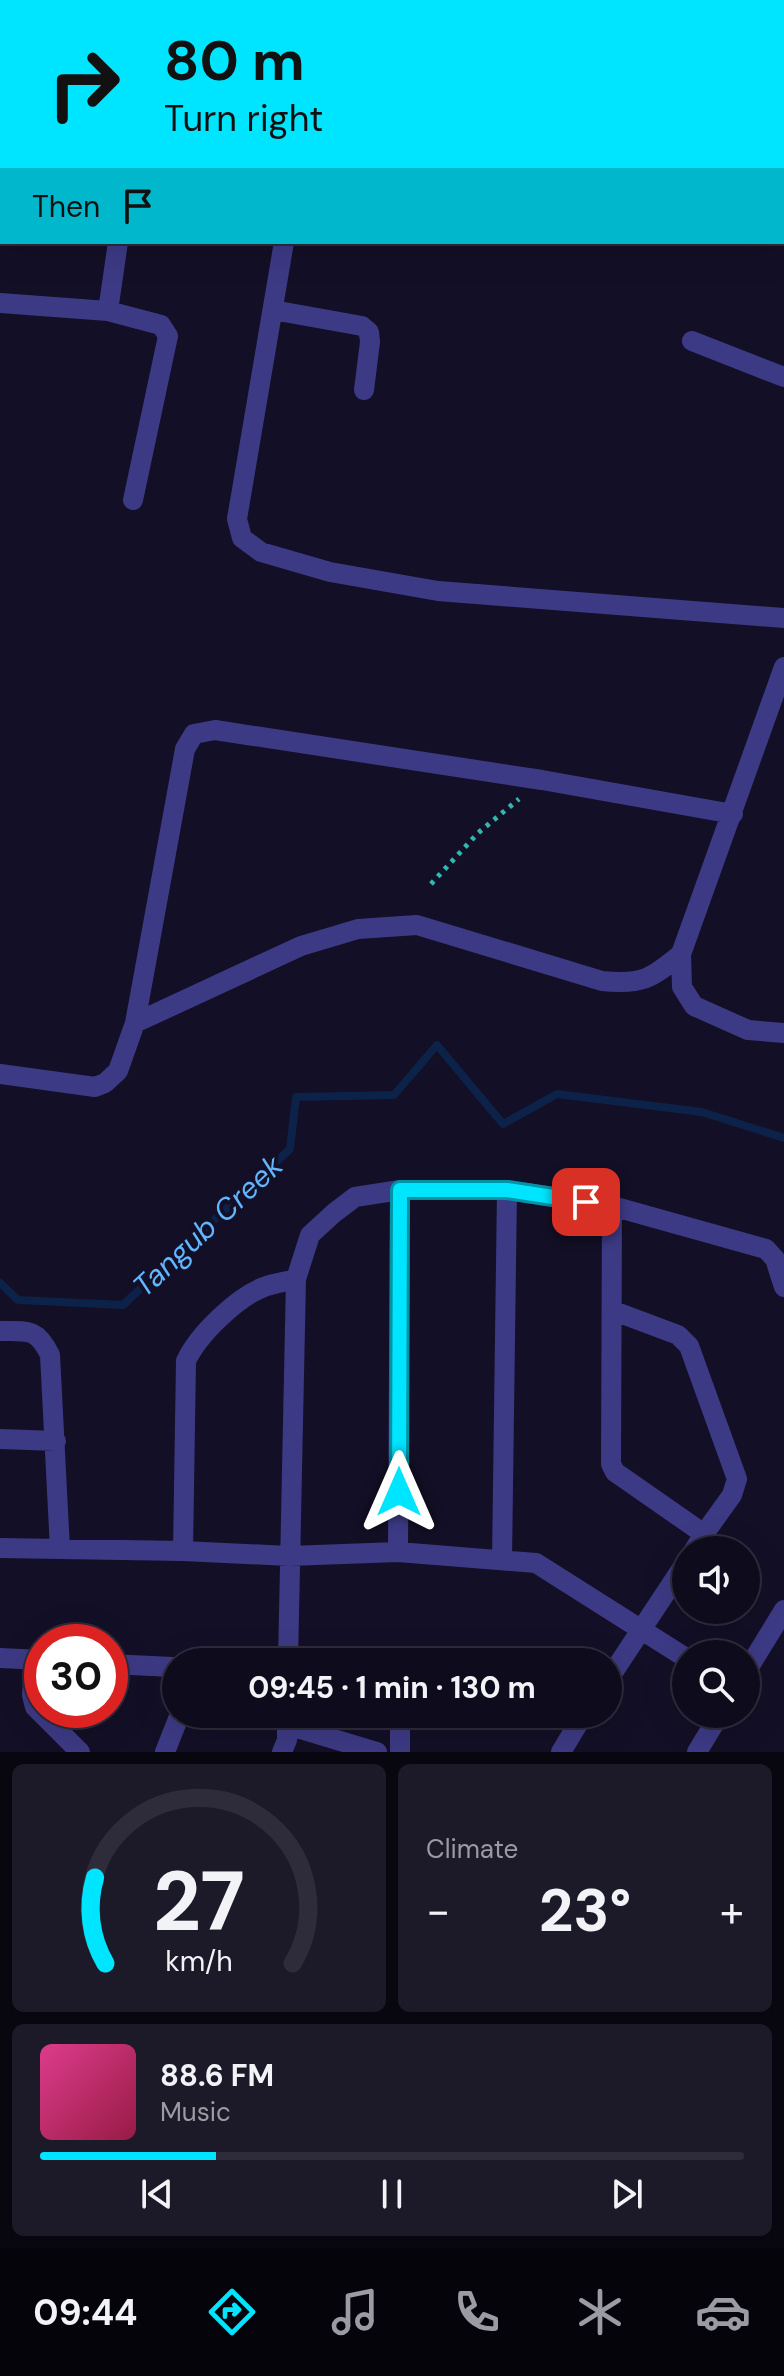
<!DOCTYPE html>
<meta charset="utf-8">
<style>
:root{--surface:#0e0b1c;--page:#1c1929;--text:#f1f3f6;--muted:#9b9ba3;--line:#2e2b3b;--accent:#00e5ff}
body{margin:0;font-family:"DM Sans",sans-serif;background:var(--page);color:var(--text);height:100vh;display:flex;flex-direction:column;font-size:30px;white-space:nowrap}
*{box-sizing:border-box;margin:0}
p{font-size:26px;color:var(--muted)}
.icon{flex:none;width:44px;height:44px;fill:none;stroke:currentColor;stroke-width:2;stroke-linecap:round;stroke-linejoin:round}
.map{position:relative;height:1752px;overflow:hidden}
.side{display:flex;flex-direction:column;gap:12px;padding:12px;background:#08060f;flex:1}
.side>*{flex:none}
.banner{position:absolute;left:0px;top:0px;width:784px;height:244px;box-shadow:0 8px 32px #0002,0 0 0 2px var(--line);background:#00e5ff;color:#111;overflow:hidden}
.fabs{position:absolute;left:672px;top:1536px;display:grid;gap:16px}
.fabs a{display:grid;place-items:center;width:88px;height:88px;border-radius:50%;background:var(--surface);box-shadow:0 8px 32px #0002,0 0 0 2px var(--line);font-size:40px}
.speed{position:absolute;left:24px;top:1624px;display:flex;gap:16px;font-size:40px;font-weight:700;text-align:center}
.speed>*{display:grid;place-content:center;width:104px;height:104px;border-radius:50%;background:var(--surface);box-shadow:0 8px 32px #0002,0 0 0 2px var(--line);line-height:1}
.speed .limit{border:12px solid #d22;background:#fff;color:#111}
.pin{position:absolute;display:grid;place-items:center;width:68px;height:68px;color:#fff;margin:-34px;border-radius:16px;box-shadow:0 4px 12px #0006}
.me{position:absolute;width:88px;margin:-44px;rotate:0deg;stroke-linejoin:round;filter:drop-shadow(0 0 6px #0008)}
.turn{display:flex;align-items:center;gap:28px;height:168px;padding:0 32px;font-size:36px}
.turn .icon{width:104px;height:104px;stroke-width:2.5}
.turn b{display:block;font-size:56px;line-height:68px}
.then{display:flex;align-items:center;height:76px;padding:0 32px;background:#0003;gap:16px;font-size:30px}
.big{font-size:60px;font-weight:700;line-height:1.1}
.side .tile{flex:1;display:flex;flex-direction:column;justify-content:center;gap:12px;min-width:0;padding:0 28px;border-radius:12px;background:var(--page)}
.side .dial{align-items:center;gap:0}
.dial svg{height:208px;overflow:visible;fill:none;stroke:var(--line);stroke-width:7;stroke-linecap:round;text-anchor:middle}
.dial text{fill:var(--text);stroke:none}
.song{display:flex;align-items:center;gap:24px}
.cover{width:96px;height:96px;border-radius:12px;background:linear-gradient(135deg,hsl(330 70% 55%),hsl(340 70% 35%))}
.played{height:8px;border-radius:4px;background:linear-gradient(90deg,var(--accent) 25%,var(--line) 25%)}
.keys{display:flex;justify-content:space-around;direction:ltr}
.heat{display:flex;justify-content:space-between;align-items:center;font-size:44px;direction:ltr}
.side .tiles{flex:1;display:grid;gap:12px;grid-template-columns:1fr 1fr}
.tile:last-child{grid-column:span 2}
.trip{position:absolute;left:162px;top:1648px;width:460px;height:80px;border-radius:40px;background:var(--surface);box-shadow:0 8px 32px #0002,0 0 0 2px var(--line);font-weight:700;line-height:80px;text-align:center}
.menu{display:flex;height:128px;justify-content:space-around;align-items:center;background:#06040b;color:var(--muted)}
.menu .icon{width:56px;height:56px}
.menu .on{color:var(--accent)}
.menu b{font-size:36px;color:var(--text)}
.map>svg:first-child{display:block}
</style>
<div class="map">
<svg width="784" height="1752" viewBox="0 0 784 1752">
<rect width="100%" height="100%" fill="#130f26"/>
<g fill="none" stroke-linecap="round" stroke-linejoin="round">
<path stroke="#0c2248" stroke-width="8" d="M0 1283 18 1300 123 1305 290 1149 296 1097 394 1095 437 1045 503 1124 557 1094 702 1112 784 1138"/>
<path stroke="#2fb8b0" stroke-width="5" stroke-dasharray="4 6" stroke-linecap="butt" d="M431 884 478 833 519 799"/>
<path stroke="#3d3a85" stroke-width="20" d="M41 2 42 0
M782 194H784
M284 242 237 519 242 538 261 552 330 572 438 591 784 618
M0 303 108 311 161 325 168 336 133 500
M273 310 362 326 369 332 370 342 364 390
M108 311 118 242
M692 341 784 377
M784 667 681 954 682 987 694 1006 748 1030 784 1033
M135 1023 301 946 358 929 417 925 602 981C642 985 651 979 681 954
M0 1074 95 1087 105 1083 118 1071 135 1023 185 749 194 734 215 730 542 780 733 814
M612 1206 611 1464 615 1472 704 1534 694 1550
M614 1311 678 1335 689 1346 737 1479 732 1495 704 1534
M0 1331C28 1331 37 1328 50 1355L60 1549
M0 1439 56 1441
M0 1548 183 1551 289 1556 398 1552 536 1563 686 1658
M183 1551 186 1361C198 1335 237 1297 264 1287 274 1283 285 1282 296 1279
M398 1552 400 1190
M502 1560 507 1190
M0 1658 42 1660
M34 1660 32 1695 35 1707 80 1752
M288 1662 296 1279 310 1235 334 1213 355 1197 400 1190H507L612 1206 766 1249 775 1259 784 1287
M110 1664 172 1667 176 1672
M746 1672 784 1610
M608 1680 686 1562
M400 1714V1752
M287 1725 377 1752
M165 1752 180 1714
M282 1752 287 1740V1714
M561 1752 584 1714
M697 1752 720 1714"/>
</g>
<g fill="none" stroke-linecap="round" stroke-linejoin="round">
<g stroke="#0095a6" stroke-width="20">
<path id="route" d="M399 1492 400 1190H507L586 1202"/>
</g>
<use href="#route" stroke="#00e5ff" stroke-width="14"/>
</g>
<g text-anchor="middle" stroke-width="8" stroke-linejoin="round" paint-order="stroke">
<g font-size="30" font-style="italic" fill="#62b6ff" stroke="#130f26">
<text transform="translate(208 1226) rotate(-43)" y="10">Tangub Creek</text>
</g>
</g>
</svg>
<div class="fabs">
<a><svg class="icon" aria-label="sound" viewBox="0 0 24 24"><path d="M4 9h4l5-4v14l-5-4H4zM17 9q2 3 0 6"/></svg></a>
<a><svg class="icon" aria-label="search" viewBox="0 0 24 24"><circle cx="10" cy="10" r="6"/><path d="M15 15l6 6"/></svg></a>
</div>
<div class="speed"><div class="limit">30</div></div>
<div class="pin" style="left:586px;top:1202px;background:#d93025"><svg class="icon" aria-label="arrive" viewBox="0 0 24 24"><path d="M6 21V4h12l-3 4 3 4H6"/></svg></div>
<svg class="me" style="left:399px;top:1492px" viewBox="-20 -20 40 40"><path d="M0-17L14 15 0 8-14 15z" fill="#00e5ff" stroke="#fff" stroke-width="4"/></svg>
<div class="trip">09:45 · 1 min · 130 m</div>
<div class="banner">
<div class="turn"><svg class="icon" aria-label="right" viewBox="0 0 24 24"><path d="M7 20v-9h11M14 6l5 5-5 5"/></svg><div><b>80 m</b>Turn right</div></div>
<div class="then">Then<svg class="icon" aria-label="arrive" viewBox="0 0 24 24"><path d="M6 21V4h12l-3 4 3 4H6"/></svg></div>
</div>
</div>
<section class="side">
<div class="tiles">
<div class="tile dial"><svg viewBox="0 0 100 80">
<path d="M14 69A42 42 0 1 1 86 69"/>
<path d="M14 69A42 42 0 0 1 10 36" stroke="#00e5ff"/>
<text x="50" y="56" font-size="32" font-weight="700">27</text>
<text x="50" y="72" font-size="11">km/h</text>
</svg></div>
<div class="tile"><p>Climate</p>
<div class="heat"><a>−</a><b class="big">23°</b><a>+</a></div>
</div>
<div class="tile">
<div class="song"><i class="cover"></i><div><b>88.6 FM</b><p>Music</p></div></div>
<div class="played"></div>
<div class="keys"><svg class="icon" aria-label="previous" viewBox="0 0 24 24"><path d="M18 5L8 12l10 7zM5 5v14"/></svg><svg class="icon" aria-label="pause" viewBox="0 0 24 24"><path d="M8 5v14M16 5v14"/></svg><svg class="icon" aria-label="next" viewBox="0 0 24 24"><path d="M6 5l10 7-10 7zM19 5v14"/></svg></div>
</div>
</div>
</section>
<nav class="menu">
<b>09:44</b>
<svg class="icon on" aria-label="directions" viewBox="0 0 24 24"><path d="M12 3l9 9-9 9-9-9zM9 14v-3h6M13 9l2 2-2 2"/></svg>
<svg class="icon" aria-label="music" viewBox="0 0 24 24"><path d="M9 18V5l10-2v13"/><circle cx="6" cy="18" r="3"/><circle cx="16" cy="16" r="3"/></svg>
<svg class="icon" aria-label="phone" viewBox="0 0 24 24"><path d="M5 4h4l2 5-3 2q2 4 5 5l2-3 5 2v4C11 20 4 13 5 4z"/></svg>
<svg class="icon" aria-label="climate" viewBox="0 0 24 24"><path d="M12 3v18M4 7l16 10M4 17L20 7"/></svg>
<svg class="icon" aria-label="car" viewBox="0 0 24 24"><path d="M5 17H2v-5l4-1 3-4h7l3 4 3 1v5h-3M9 17h6M6 11h13"/><circle cx="7" cy="17" r="2"/><circle cx="17" cy="17" r="2"/></svg>
</nav>
